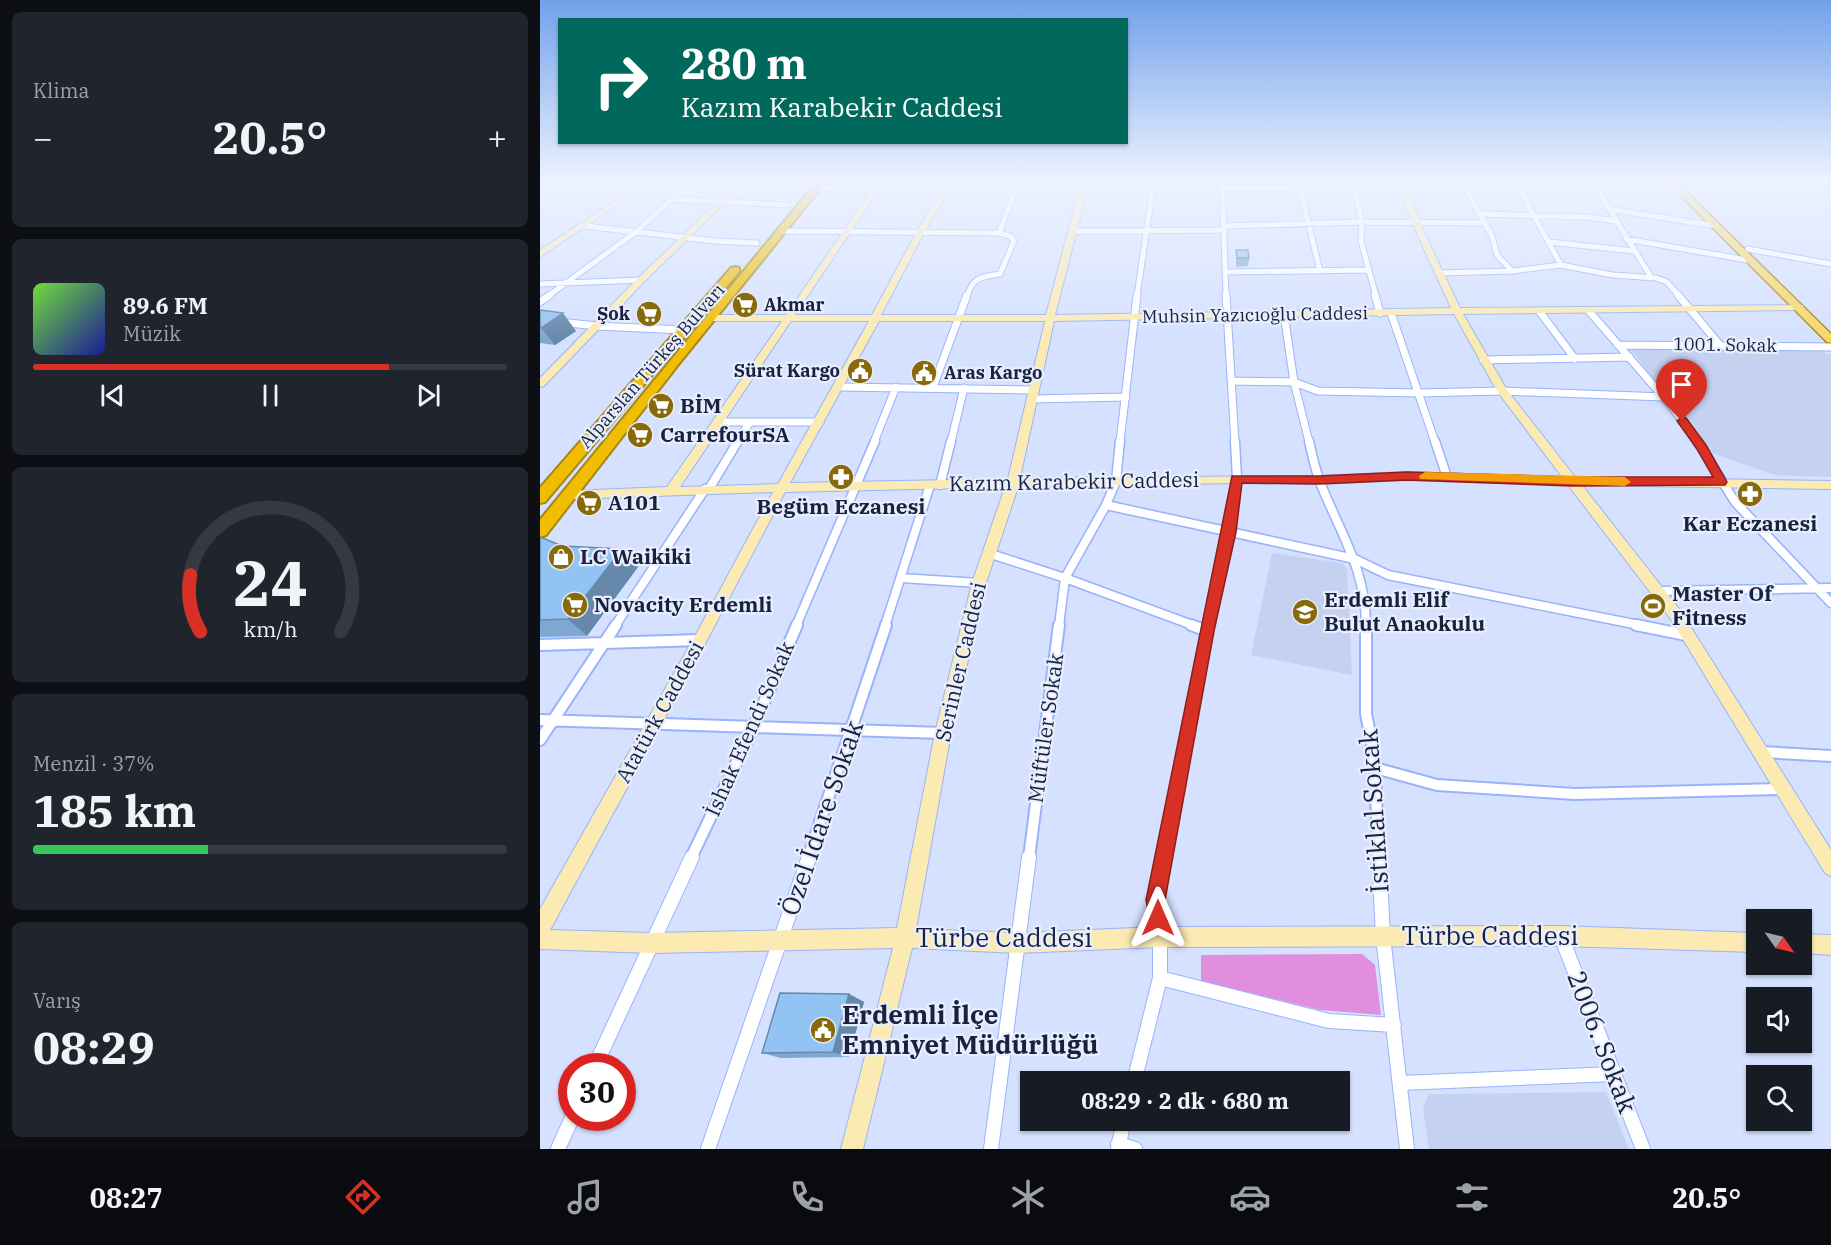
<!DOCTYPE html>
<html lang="tr">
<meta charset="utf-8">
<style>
:root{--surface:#171b24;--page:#20242c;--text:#f1f3f6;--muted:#9ea1a6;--line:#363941;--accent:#d93025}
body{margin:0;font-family:"IBM Plex Serif",serif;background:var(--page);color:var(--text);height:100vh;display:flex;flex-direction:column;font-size:22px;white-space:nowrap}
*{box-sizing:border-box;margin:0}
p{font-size:20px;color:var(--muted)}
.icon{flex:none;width:33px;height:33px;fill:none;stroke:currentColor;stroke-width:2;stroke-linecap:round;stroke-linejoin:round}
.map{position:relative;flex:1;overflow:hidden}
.panel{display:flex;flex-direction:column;gap:12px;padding:12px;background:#0d0f14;width:540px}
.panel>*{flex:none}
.top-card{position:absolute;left:18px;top:18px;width:570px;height:126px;border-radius:0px;box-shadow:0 2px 4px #0004;background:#00695c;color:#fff;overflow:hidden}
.needle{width:39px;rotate:124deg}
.fabs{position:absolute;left:1206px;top:909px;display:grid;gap:12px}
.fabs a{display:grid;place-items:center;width:66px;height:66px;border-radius:0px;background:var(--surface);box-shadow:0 2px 4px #0004;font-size:30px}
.speed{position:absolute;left:18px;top:1053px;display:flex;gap:12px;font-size:30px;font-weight:700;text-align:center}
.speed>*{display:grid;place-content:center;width:78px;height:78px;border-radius:50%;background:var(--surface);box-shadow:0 2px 4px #0004;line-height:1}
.speed .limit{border:9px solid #d22;background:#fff;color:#111}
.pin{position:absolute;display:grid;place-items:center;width:51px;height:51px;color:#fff;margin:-62px -26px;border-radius:50% 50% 50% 0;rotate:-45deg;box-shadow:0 0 6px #0007}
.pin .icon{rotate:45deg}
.me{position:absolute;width:66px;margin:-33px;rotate:0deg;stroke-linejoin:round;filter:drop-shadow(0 0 4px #0008)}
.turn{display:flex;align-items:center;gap:21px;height:126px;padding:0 24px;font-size:27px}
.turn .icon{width:78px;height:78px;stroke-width:2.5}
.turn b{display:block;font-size:42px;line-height:51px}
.big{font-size:45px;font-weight:700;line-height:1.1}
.panel .tile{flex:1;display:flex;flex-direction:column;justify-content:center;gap:9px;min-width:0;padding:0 21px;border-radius:9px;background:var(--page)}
.panel .dial{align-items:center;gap:0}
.dial svg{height:156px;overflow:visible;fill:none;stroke:var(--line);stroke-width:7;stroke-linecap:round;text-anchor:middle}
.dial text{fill:var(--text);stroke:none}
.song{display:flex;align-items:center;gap:18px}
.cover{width:72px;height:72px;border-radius:9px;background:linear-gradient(135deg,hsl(100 70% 55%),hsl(240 70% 35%))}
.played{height:6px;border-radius:3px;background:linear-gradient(90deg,var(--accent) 75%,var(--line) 75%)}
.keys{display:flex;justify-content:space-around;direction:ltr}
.heat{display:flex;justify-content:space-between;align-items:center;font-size:33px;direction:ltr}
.charge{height:9px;border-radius:4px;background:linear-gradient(90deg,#34c759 37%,var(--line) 0)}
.trip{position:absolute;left:480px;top:1071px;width:330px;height:60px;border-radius:0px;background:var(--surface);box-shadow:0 2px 4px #0004;font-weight:700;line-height:60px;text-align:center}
.dock{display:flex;height:96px;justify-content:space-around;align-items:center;background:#090b0e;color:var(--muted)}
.dock .icon{width:42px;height:42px}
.dock .selected{color:var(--accent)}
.dock b{font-size:27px;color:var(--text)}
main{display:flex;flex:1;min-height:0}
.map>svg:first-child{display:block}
</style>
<main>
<section class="panel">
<div class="tile"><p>Klima</p>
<div class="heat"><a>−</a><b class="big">20.5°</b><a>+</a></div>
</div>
<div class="tile">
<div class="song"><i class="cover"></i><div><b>89.6 FM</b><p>Müzik</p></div></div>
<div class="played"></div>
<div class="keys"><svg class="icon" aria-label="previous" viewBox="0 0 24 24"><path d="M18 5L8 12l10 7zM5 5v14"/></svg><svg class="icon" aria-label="pause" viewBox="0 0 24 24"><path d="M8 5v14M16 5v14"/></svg><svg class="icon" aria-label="next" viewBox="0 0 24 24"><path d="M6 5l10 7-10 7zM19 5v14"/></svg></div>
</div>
<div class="tile dial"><svg viewBox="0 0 100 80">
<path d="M14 69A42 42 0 1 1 86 69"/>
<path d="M14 69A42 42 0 0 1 9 40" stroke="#d93025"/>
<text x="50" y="56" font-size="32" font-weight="700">24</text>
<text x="50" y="72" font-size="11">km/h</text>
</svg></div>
<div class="tile"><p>Menzil · 37%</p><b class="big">185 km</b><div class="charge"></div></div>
<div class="tile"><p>Varış</p><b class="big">08:29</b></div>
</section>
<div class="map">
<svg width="1291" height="1149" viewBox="0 0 1291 1149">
<rect width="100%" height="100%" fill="#d5e1ff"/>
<path fill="#c4d1f1" d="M1095 348 1278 350 1291 355V477L1234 475 1172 453 1091 350Z
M732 553 802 563 807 568 812 675 711 655Z
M1066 1092 1089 1149H889L883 1108 889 1094Z"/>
<path fill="#e08edd" d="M822 954 835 965 841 1015 780 1010 661 981V955Z"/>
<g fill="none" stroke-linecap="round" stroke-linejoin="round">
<g stroke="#98b3fb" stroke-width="7">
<path id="street-far4" d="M682 179 686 296
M920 179 952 236 957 255 972 271
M974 179 1021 265
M1051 179 1111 277
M1082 179 1141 192
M277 188 335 190
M682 188 863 190
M760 189 780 271
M815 190 822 222 821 241 836 296
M131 199 248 205
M1068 209 1176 226
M939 214 1047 217 1075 221
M45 226 175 241 217 243
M683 226 822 222 945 223
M241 231 459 233
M533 231 683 230
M1086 239 1213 261
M1009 242 1094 251
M1208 249 1291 264
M685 272 829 270
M900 273 972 271 1021 265 1073 275 1116 278 1127 282 1139 296
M0 284 101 280
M8 296 96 232 154 179
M427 296C433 277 441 277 460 274L474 241 470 236 459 233 479 179
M597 296 614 179"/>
</g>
<g stroke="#98b3fb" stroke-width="9">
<path id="street-far3" d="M686 295 695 442
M835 295 840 313
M1138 295 1179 344
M0 302 10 295
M1049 311 1132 407 1158 442
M1000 312 1035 359
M851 313 895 442
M744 314 754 382 769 442
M0 320 57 326 143 330
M1078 345 1291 347
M943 360 1089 357
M692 381 754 382 778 391 879 393 962 391 1124 397
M299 387 493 390
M393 387 427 295
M492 399 586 397
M177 422H280
M197 442 210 422
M334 442 356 387
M411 442 424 388
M580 442 597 295"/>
</g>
<g stroke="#98b3fb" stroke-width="11">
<path id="street-far2" d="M769 441C772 454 775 469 780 482 800 533 826 569 826 626
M895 441 907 477
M1157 441 1195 502 1291 603
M400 485 411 441
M169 489 198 441
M566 505 815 559 848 575 1104 626
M448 553 525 578 655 626
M361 578 439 583
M1118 591 1291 588
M75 626 165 489
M256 626 335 441
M345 626 390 485
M519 626 525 578 566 505 576 481 580 441
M668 626 689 532 697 479 695 441"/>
</g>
<g stroke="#98b3fb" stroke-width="14">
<path id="street-far1" d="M651 625 667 631
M826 625V714L834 753 839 858
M1096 625 1146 635
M0 645 160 640
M0 720 403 733
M0 740 76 625
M1222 752 1291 756
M835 768 897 785 1035 794 1243 789
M151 858 213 728 257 625
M268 858 346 625
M489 858 519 625
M623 858 668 625"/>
</g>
<g stroke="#98b3fb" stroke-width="16">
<path id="street" d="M839 857 843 936 867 1149
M1021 936 1103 1149
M620 978 789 1021 854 1025
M55 1066 152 857
M594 1082 620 978V937L615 900 623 857
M861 1083 1074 1074
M578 1144 595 1149
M18 1149 32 1118
M168 1149 269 857
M451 1149 489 857
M578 1149 584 1120"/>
</g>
<g stroke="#98b3fb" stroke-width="2">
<path id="secondary" d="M108 179H116L0 257V250Z
M202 179H209L104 282 4 386 0 387V378L98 278Z
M339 179H346L255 315H332L376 233 409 179H416L384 233 341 315H506L542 179H550L515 315 911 308 877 234 856 179H863L885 234 920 308 1263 305V309L1260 310 923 314 967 390 1035 477 1291 481V489L1042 485 1140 610 1291 850V876L1285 873 1130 618 1028 485 867 480 779 484 697 483 478 487 446 583 411 733 376 929 477 933 620 927 1021 926 1216 933V952L1021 946 620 947 477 953 372 948 323 1149H301L353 948 111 953 0 949V909L155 636 233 492 29 499 23 495 29 491 127 487 242 321H170L165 318 170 315H246ZM914 314 957 391 1022 477 867 472 779 476 480 478 514 321ZM251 321H329L238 484 140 487ZM339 321H505L468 479 250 483ZM465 487 432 583 395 733 357 928 111 933 10 930 165 644 245 492Z
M1262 934 1291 935V955L1262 953Z"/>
</g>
<g stroke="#a58616" stroke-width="3">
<path id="primary" d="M1124 179H1133L1291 334V343L1287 342Z"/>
</g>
<g stroke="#a58616" stroke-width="4">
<path id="highway" d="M279 179H288L137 366 6 535 0 537V520Z
M195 267 199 268V272L5 502 0 503V488L191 268Z"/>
</g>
<use href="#street-far4" stroke="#fff" stroke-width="5"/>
<use href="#street-far3" stroke="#fff" stroke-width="7"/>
<use href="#street-far2" stroke="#fff" stroke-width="8"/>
<use href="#street-far1" stroke="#fff" stroke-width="10"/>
<use href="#street" stroke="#fff" stroke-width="14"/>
<use href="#secondary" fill="#fbebb3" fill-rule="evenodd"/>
<use href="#primary" fill="#f7d767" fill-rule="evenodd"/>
<use href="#highway" fill="#f1bd01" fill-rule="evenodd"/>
</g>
<path fill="#7ea8d1" d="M696 250 709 258 708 266 696 267Z
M0 310 36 331 15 345 0 343Z
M0 537 22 546 82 549 98 567 47 636 0 637Z
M309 994 324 1002 309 1057 241 1058 222 1053Z"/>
<path fill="#68a" d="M23 313 36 331 15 345 1 328Z
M82 549 98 567 47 636 28 619Z
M309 994 324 1002 309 1057 293 1052Z"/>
<path fill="#92c3f3" stroke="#68a" stroke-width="1.5" d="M696 250H708L709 258H697Z
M0 310 23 313 1 328 0 327Z
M0 537 22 546 82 549 28 619 0 620Z
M240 993 309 994 293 1052 222 1053Z"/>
<linearGradient id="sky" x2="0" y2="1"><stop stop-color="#72a1eb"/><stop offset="0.53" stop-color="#ecf2ff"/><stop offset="1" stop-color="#ecf2ff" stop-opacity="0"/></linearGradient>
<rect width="1291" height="340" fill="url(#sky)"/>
<path fill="#d93025" stroke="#8d1f18" stroke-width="1.5" d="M1142 417 1146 418 1166 445 1187 482 1185 485 1032 486 867 480 779 484 702 483 696 532 674 631 625 900 627 918 625 925 618 928 611 925 606 900 692 476H779L867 472 1032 477H1173L1157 449 1137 421Z"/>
<path fill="#f59e0b" d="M885 472 1085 477 1091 482 1085 486 880 479 879 476Z"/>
<defs>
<g id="supermarket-disc" transform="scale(1.35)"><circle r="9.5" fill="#896a09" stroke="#e8eefd"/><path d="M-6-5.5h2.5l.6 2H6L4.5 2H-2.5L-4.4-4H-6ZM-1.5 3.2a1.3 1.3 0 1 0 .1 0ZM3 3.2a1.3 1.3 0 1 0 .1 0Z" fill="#fff"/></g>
<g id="civic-disc" transform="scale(1.35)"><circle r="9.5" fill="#896a09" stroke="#e8eefd"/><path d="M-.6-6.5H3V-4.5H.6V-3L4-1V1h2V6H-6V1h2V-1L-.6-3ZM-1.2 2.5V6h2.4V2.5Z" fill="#fff"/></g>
<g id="pharmacy-disc" transform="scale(1.35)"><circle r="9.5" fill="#896a09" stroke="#e8eefd"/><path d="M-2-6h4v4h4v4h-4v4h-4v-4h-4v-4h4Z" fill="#fff"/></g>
<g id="shop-disc" transform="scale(1.35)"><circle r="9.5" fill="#896a09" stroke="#e8eefd"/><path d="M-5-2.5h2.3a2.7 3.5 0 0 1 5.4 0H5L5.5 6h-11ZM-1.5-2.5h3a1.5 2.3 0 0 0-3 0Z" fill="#fff"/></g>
<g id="stadium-disc" transform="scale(1.35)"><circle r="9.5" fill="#896a09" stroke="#e8eefd"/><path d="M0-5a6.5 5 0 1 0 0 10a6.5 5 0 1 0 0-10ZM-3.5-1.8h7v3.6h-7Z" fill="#fff"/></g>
<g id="school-disc" transform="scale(1.35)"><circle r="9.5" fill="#896a09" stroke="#e8eefd"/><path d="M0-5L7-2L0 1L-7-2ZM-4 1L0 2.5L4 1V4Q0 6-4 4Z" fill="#fff"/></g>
</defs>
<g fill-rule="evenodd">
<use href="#supermarket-disc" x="205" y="305"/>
<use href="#supermarket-disc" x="109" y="314"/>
<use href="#civic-disc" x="320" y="371"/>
<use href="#civic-disc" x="384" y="373"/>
<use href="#supermarket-disc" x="121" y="406"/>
<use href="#supermarket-disc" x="100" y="435"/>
<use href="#pharmacy-disc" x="301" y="477"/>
<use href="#pharmacy-disc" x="1210" y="494"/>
<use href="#supermarket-disc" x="49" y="503"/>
<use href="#shop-disc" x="21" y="557"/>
<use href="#supermarket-disc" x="35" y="605"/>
<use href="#stadium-disc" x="1113" y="606"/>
<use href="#school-disc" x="765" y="612"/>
<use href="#civic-disc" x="283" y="1030"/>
</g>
<g text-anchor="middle" stroke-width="4.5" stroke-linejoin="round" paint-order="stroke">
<g font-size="18" font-weight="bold" fill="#18213d" stroke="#e8eefd" text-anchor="start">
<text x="224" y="311">Akmar</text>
<text x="90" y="320" text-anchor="end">Şok</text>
<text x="300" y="377" text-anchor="end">Sürat Kargo</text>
<text x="404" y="379">Aras Kargo</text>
</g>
<g font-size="18" fill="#18213d" stroke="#e8eefd">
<text transform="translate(715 315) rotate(-1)" y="6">Muhsin Yazıcıoğlu Caddesi</text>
<text transform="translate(1185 345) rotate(1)" y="6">1001. Sokak</text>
<text transform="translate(112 366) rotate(-49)" y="6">Alparslan Türkeş Bulvarı</text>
</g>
<g font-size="21" font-weight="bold" fill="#18213d" stroke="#e8eefd" text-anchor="start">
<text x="140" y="413">BİM</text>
<text x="120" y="442">CarrefourSA</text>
<text x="68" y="510">A101</text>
<text x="301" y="514" text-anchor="middle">Begüm Eczanesi</text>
<text x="1210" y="531" text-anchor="middle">Kar Eczanesi</text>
<text x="40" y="564">LC Waikiki</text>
<text x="1132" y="601">Master Of<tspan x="1132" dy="24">Fitness</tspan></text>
<text x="784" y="607">Erdemli Elif<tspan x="784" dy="24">Bulut Anaokulu</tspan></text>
<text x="54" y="612">Novacity Erdemli</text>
</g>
<g font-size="21" fill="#18213d" stroke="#e8eefd">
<text transform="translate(534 482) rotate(-1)" y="7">Kazım Karabekir Caddesi</text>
<text transform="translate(421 662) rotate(-77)" y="7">Serinler Caddesi</text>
<text transform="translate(120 712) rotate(-61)" y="7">Atatürk Caddesi</text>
<text transform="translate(506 728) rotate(-82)" y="7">Müftüler Sokak</text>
<text transform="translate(210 729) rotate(-66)" y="7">İshak Efendi Sokak</text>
</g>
<g font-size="26" fill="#18213d" stroke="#e8eefd">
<text transform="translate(834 811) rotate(-94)" y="9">İstiklal Sokak</text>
<text transform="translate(282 818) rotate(-71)" y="9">Özel İdare Sokak</text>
<text x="950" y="945">Türbe Caddesi</text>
<text x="464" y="947">Türbe Caddesi</text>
<text transform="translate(1062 1042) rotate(69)" y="9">2006. Sokak</text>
</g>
<g font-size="26" font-weight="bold" fill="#18213d" stroke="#e8eefd" text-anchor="start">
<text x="302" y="1024">Erdemli İlçe<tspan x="302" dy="30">Emniyet Müdürlüğü</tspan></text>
</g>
</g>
</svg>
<div class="fabs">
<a><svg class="needle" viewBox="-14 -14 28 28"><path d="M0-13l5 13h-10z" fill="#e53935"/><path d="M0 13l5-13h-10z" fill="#9ea1a6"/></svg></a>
<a><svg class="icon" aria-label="sound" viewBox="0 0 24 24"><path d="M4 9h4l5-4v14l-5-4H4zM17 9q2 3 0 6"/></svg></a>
<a><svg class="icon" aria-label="search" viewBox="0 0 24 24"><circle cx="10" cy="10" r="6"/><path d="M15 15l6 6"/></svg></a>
</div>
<div class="speed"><div class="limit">30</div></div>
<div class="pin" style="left:1142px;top:421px;background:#d93025"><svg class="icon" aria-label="arrive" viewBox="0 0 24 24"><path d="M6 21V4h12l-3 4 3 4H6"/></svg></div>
<svg class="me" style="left:618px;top:918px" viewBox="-20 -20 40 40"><path d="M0-17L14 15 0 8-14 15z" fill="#d93025" stroke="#fff" stroke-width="4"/></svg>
<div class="trip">08:29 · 2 dk · 680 m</div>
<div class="top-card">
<div class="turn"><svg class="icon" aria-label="right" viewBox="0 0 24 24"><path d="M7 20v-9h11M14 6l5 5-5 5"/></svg><div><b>280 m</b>Kazım Karabekir Caddesi</div></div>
</div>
</div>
</main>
<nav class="dock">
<b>08:27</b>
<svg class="icon selected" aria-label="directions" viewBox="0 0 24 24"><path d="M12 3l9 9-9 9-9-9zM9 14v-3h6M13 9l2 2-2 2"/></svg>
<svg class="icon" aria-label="music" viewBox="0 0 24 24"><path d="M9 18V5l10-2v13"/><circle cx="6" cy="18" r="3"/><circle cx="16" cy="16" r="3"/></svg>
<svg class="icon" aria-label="phone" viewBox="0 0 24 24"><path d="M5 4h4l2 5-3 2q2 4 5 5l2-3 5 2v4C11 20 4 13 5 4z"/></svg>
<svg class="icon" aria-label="climate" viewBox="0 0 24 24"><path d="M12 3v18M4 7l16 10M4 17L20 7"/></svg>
<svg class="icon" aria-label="car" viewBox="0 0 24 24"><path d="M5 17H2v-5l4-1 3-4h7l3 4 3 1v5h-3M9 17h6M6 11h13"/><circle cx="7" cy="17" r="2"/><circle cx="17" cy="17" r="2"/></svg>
<svg class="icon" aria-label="filters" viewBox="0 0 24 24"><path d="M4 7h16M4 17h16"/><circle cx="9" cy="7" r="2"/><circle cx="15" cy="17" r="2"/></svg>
<b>20.5°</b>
</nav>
